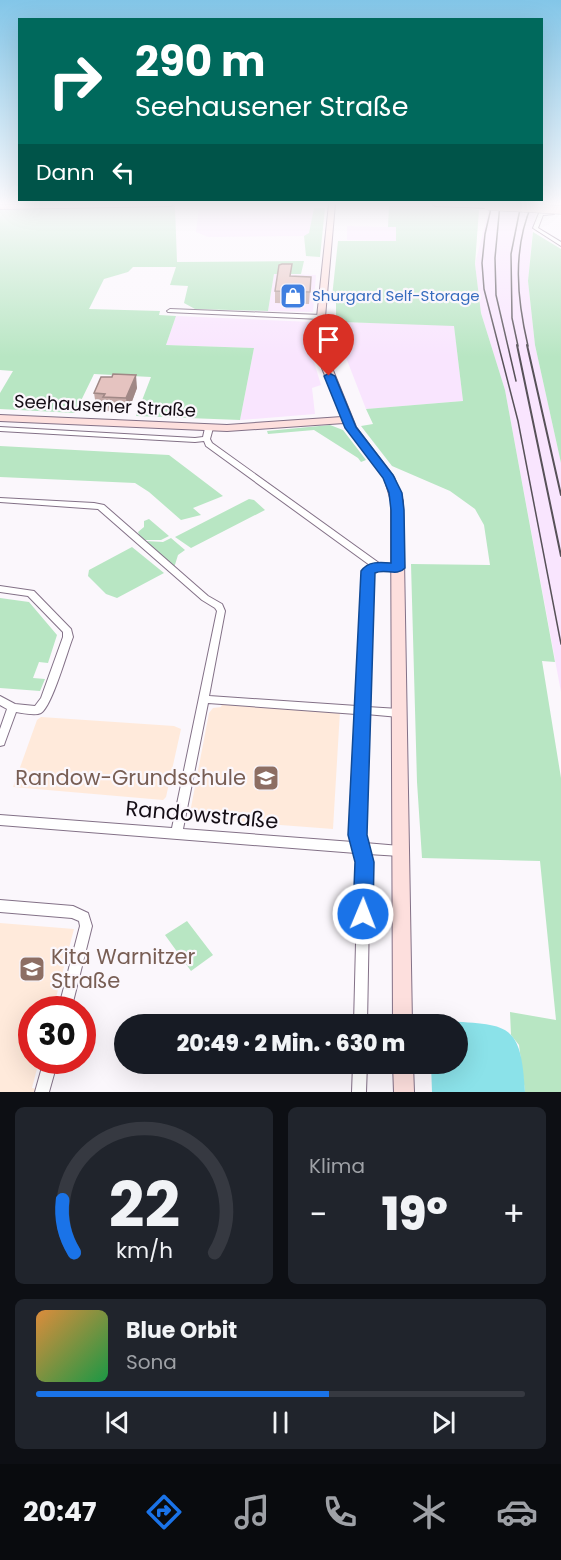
<!DOCTYPE html>
<html lang="de">
<meta charset="utf-8">
<style>
:root{--surface:#171b24;--page:#20242c;--text:#f1f3f6;--muted:#9ea1a6;--line:#363941;--accent:#1a73e8}
body{margin:0;font-family:Poppins,sans-serif;background:var(--page);color:var(--text);height:100vh;display:flex;flex-direction:column;font-size:22px;white-space:nowrap}
*{box-sizing:border-box;margin:0}
p{font-size:20px;color:var(--muted)}
.icon{flex:none;width:33px;height:33px;fill:none;stroke:currentColor;stroke-width:2;stroke-linecap:round;stroke-linejoin:round}
.map{position:relative;height:1092px;overflow:hidden}
.panel{display:flex;flex-direction:column;gap:15px;padding:15px;background:#0d0f14;flex:1}
.panel>*{flex:none}
.guide{position:absolute;left:18px;top:18px;width:525px;height:183px;border-radius:0px;box-shadow:0 6px 24px #0002;background:#00695c;color:#fff;overflow:hidden}
.speed{position:absolute;left:18px;top:996px;display:flex;gap:12px;font-size:30px;font-weight:700;text-align:center}
.speed>*{display:grid;place-content:center;width:78px;height:78px;border-radius:50%;background:var(--surface);box-shadow:0 6px 24px #0002;line-height:1}
.speed .limit{border:9px solid #d22;background:#fff;color:#111}
.pin{position:absolute;display:grid;place-items:center;width:51px;height:51px;color:#fff;margin:-62px -26px;border-radius:50% 50% 50% 0;rotate:-45deg;box-shadow:0 0 6px #0007}
.pin .icon{rotate:45deg}
.me{position:absolute;width:66px;margin:-33px;rotate:1deg;stroke-linejoin:round;filter:drop-shadow(0 0 4px #0008)}
.turn{display:flex;align-items:center;gap:21px;height:126px;padding:0 18px;font-size:27px}
.turn .icon{width:78px;height:78px;stroke-width:2.5}
.turn b{display:block;font-size:42px;line-height:51px}
.then{display:flex;align-items:center;height:57px;padding:0 18px;background:#0003;gap:12px;font-size:22px}
.big{font-size:45px;font-weight:800;line-height:1.1}
.panel .widget{flex:1;display:flex;flex-direction:column;justify-content:center;gap:9px;min-width:0;padding:0 21px;border-radius:9px;background:var(--page)}
.panel .dial{align-items:center;gap:0}
.dial svg{height:156px;overflow:visible;fill:none;stroke:var(--line);stroke-width:7;stroke-linecap:round;text-anchor:middle}
.dial text{fill:var(--text);stroke:none}
.song{display:flex;align-items:center;gap:18px}
.cover{width:72px;height:72px;border-radius:9px;background:linear-gradient(135deg,hsl(30 70% 55%),hsl(140 70% 35%))}
.played{height:6px;border-radius:3px;background:linear-gradient(90deg,var(--accent) 60%,var(--line) 60%)}
.keys{display:flex;justify-content:space-around;direction:ltr}
.heat{display:flex;justify-content:space-between;align-items:center;font-size:33px;direction:ltr}
.panel .tiles{flex:1;display:grid;gap:15px;grid-template-columns:1fr 1fr}
.widget:last-child{grid-column:span 2}
.trip{position:absolute;left:114px;top:1014px;width:354px;height:60px;border-radius:30px;background:var(--surface);box-shadow:0 6px 24px #0002;font-weight:800;line-height:60px;text-align:center}
.tabs{display:flex;height:96px;justify-content:space-around;align-items:center;background:#090b0e;color:var(--muted)}
.tabs .icon{width:42px;height:42px}
.tabs .on{color:var(--accent)}
.tabs b{font-size:27px;color:var(--text)}
.map>svg:first-child{display:block}
</style>
<div class="map">
<svg width="561" height="1092" viewBox="0 0 561 1092">
<rect width="100%" height="100%" fill="#fbf7fc"/>
<path fill="#f9e5fe" d="M490 204H544L536 213 533 226 528 281 535 345 561 463V692L505 390 481 313 475 264Z
M199 208H314L309 234 304 236 208 237 196 232Z
M347 226 396 227V241L347 240Z
M274 274 316 275 313 312 268 311Z
M176 316 312 322 314 362 321 385 312 388 315 414 240 420 254 348 166 345Z
M342 322 454 325 463 401 366 409 345 355Z"/>
<path fill="#ffeadb" d="M222 704 340 711 333 829 189 818 209 713 213 708 221 707Z
M41 717 174 726 181 729 166 797 163 800 13 787 37 720Z
M0 923 74 929 53 1009 32 1010V1060L39 1061 32 1088 38 1089 37 1092H0Z"/>
<path fill="#b8e6c3" d="M175 206 177 262 304 261 301 274H274L268 311 195 309 184 303 188 286 170 285 176 267H133L128 272 104 279 89 309 160 311 159 315 176 316 166 345 254 348 240 420 136 416 151 377 94 374 75 413 0 409V393L13 371 0 370V208Z
M389 206H437L479 210 475 264 481 313 505 390 555 662 542 661 561 778V1092H525L519 1045 511 1035 510 1012 556 1020 540 861 422 858 417 782 411 564 490 565 484 525 475 509 450 491 392 466 361 426 373 424 366 409 463 401 454 326 342 322 336 317V303L332 297 338 241H396V227H388Z
M314 208H325L320 257 306 256 304 236 309 233Z
M533 232 561 249V463L535 345 528 281Z
M330 425 343 430 366 460 361 462 358 458 314 430 268 434 267 431Z
M0 446 169 455 223 496 193 508 201 515 181 520 149 492 135 483 0 477Z
M249 499 254 500 265 510 191 548 175 537Z
M149 519 169 536 161 540H141L138 532 144 527V521Z
M171 538 185 550 178 555 174 568 145 541 163 542Z
M132 547 164 573 117 598 106 594 88 576 89 570Z
M0 598 29 602 57 635 48 663 39 662 33 678 45 679 40 691 0 688Z
M187 921 213 955 191 971 165 935Z"/>
<path fill="#8be2e9" d="M445 1021C509 1025 521 1022 525 1092H432L431 1064H458V1024H437Z"/>
<g fill="none" stroke-linecap="round" stroke-linejoin="round">
<g stroke="#837187" stroke-width="2">
<path id="street" d="M552 212 554 213V214L543 215 538 228 561 242V246L533 228 539 213Z
M170 309 321 315 324 317 321 319 168 312 167 311Z
M209 426 213 428 210 439 212 443 379 563 398 565 402 568C394 574 383 566 372 572L369 700 367 707 399 709 403 710 404 713 403 716 399 717 366 714 363 835 365 843 400 846 404 847 406 851 404 855 400 856 368 854 370 862 367 1024H354L358 862 356 853 0 825V815L172 828 217 611 215 608 202 600 98 509 0 502V498L94 503 104 505 208 596 222 604 225 611 209 696 357 706 359 700 364 571 371 566 206 446 204 441 195 442 0 431V427L195 438 203 437 205 428ZM208 703 356 714 351 835 353 842 183 829Z
M0 586 34 591 71 629 73 637C67 652 52 706 41 713 35 716 23 713 16 712L5 742 4 745 0 746V729L7 709 0 705V696L15 704 35 706 41 698 63 637V632L28 596 0 592Z
M0 900 73 906 88 913 92 926 71 1010H58L80 926 79 921 72 918 0 912Z
M44 1060H58L49 1092H35Z
M353 1064H367L366 1092H352Z"/>
</g>
<g stroke="#837187" stroke-width="2">
<path id="secondary" d="M174 204 171 206 0 209V205Z
M329 204H335L325 317V337L332 368 356 427 394 477 403 501 412 1024H393L391 501 384 477 344 423 227 431 0 421V415L227 425 342 417 322 368 317 337V317Z
M432 204H489L491 206 488 208 435 206Z
M393 1064H413L414 1092H394Z"/>
</g>
<use href="#street" fill="#fff" fill-rule="evenodd"/>
<use href="#secondary" fill="#fddfdd" fill-rule="evenodd"/>
<path stroke="#575158" stroke-width="1.5" d="M492 204 485 234 482 263 484 289 518 421 561 644
M500 204 495 258 496 295 516 381"/>
<path stroke="#575158" stroke-width="1.5" d="M518 346 512 318 511 254 521 204
M528 346C517 299 512 250 532 204"/>
<path stroke="#575158" stroke-width="2" d="M517 345 561 556
M527 345 561 495"/>
<g stroke="#837187" stroke-width="9" stroke-linecap="butt">
<path id="secondary-bridge" d="M488 206 561 210"/>
</g>
<use href="#secondary-bridge" stroke="#fddfdd" stroke-width="8"/>
</g>
<path fill="#c5a8a5" d="M292 277H311L309 304 275 303V291Z
M137 388 128 412 105 411 104 407 96 406 94 393Z"/>
<path fill="#a08886" d="M136 375 137 388 128 412 126 398Z"/>
<path fill="#e5c3c0" stroke="#a08886" stroke-width="1.5" d="M282 264H292L290 276 311 277 310 292 275 291 279 265Z
M113 374 136 375 126 398 103 397 105 394 94 393 101 377H112Z"/>
<linearGradient id="sky" x2="0" y2="1"><stop stop-color="#83c6e8"/><stop offset="0.57" stop-color="#fdfbfe"/><stop offset="1" stop-color="#fdfbfe" stop-opacity="0"/></linearGradient>
<rect width="561" height="357" fill="url(#sky)"/>
<path fill="#1a73e8" stroke="#114b97" stroke-width="1.5" d="M329 373 335 376 356 427 393 475 402 493 404 510 405 568C397 577 385 568 375 573L367 835 374 862 373 914 370 920 363 923 356 920 353 914 355 862 348 835 361 571C368 561 380 562 391 563V510L389 493 383 478 345 428 324 376Z"/>
<defs>
<g id="shop-square" transform="scale(1.35)"><rect x="-9" y="-9" width="18" height="18" rx="4" fill="#3f7fe0" stroke="#fbf7fc"/><path d="M-5-2.5h2.3a2.7 3.5 0 0 1 5.4 0H5L5.5 6h-11ZM-1.5-2.5h3a1.5 2.3 0 0 0-3 0Z" fill="#fff"/></g>
<g id="school-square" transform="scale(1.35)"><rect x="-9" y="-9" width="18" height="18" rx="4" fill="#8d6e63" stroke="#fbf7fc"/><path d="M0-5L7-2L0 1L-7-2ZM-4 1L0 2.5L4 1V4Q0 6-4 4Z" fill="#fff"/></g>
</defs>
<g fill-rule="evenodd">
<use href="#shop-square" x="293" y="296"/>
<use href="#school-square" x="266" y="778"/>
<use href="#school-square" x="32" y="969"/>
</g>
<g text-anchor="middle" stroke-width="4.5" stroke-linejoin="round" paint-order="stroke">
<g font-size="15" fill="#366cbe" stroke="#fbf7fc" text-anchor="start">
<text x="312" y="301">Shurgard Self-Storage</text>
</g>
<g font-size="18" fill="#140d15" stroke="#fbf7fc">
<text transform="translate(105 406) rotate(3)" y="6">Seehausener Straße</text>
</g>
<g font-size="21" fill="#785e54" stroke="#fbf7fc" text-anchor="end">
<text x="246" y="785">Randow-Grundschule</text>
<text x="51" y="964" text-anchor="start">Kita Warnitzer<tspan x="51" dy="24">Straße</tspan></text>
</g>
<g font-size="21" fill="#140d15" stroke="#fbf7fc">
<text transform="translate(202 815) rotate(5)" y="7">Randowstraße</text>
</g>
</g>
</svg>
<div class="speed"><div class="limit">30</div></div>
<div class="pin" style="left:329px;top:376px;background:#d93025"><svg class="icon" aria-label="arrive" viewBox="0 0 24 24"><path d="M6 21V4h12l-3 4 3 4H6"/></svg></div>
<svg class="me" style="left:363px;top:914px" viewBox="-20 -20 40 40"><circle r="17" fill="#1a73e8" stroke="#fff" stroke-width="3"/><path d="M0-11L8 9 0 5-8 9z" fill="#fff"/></svg>
<div class="trip">20:49 · 2 Min. · 630 m</div>
<div class="guide">
<div class="turn"><svg class="icon" aria-label="right" viewBox="0 0 24 24"><path d="M7 20v-9h11M14 6l5 5-5 5"/></svg><div><b>290 m</b>Seehausener Straße</div></div>
<div class="then">Dann<svg class="icon" aria-label="left" viewBox="0 0 24 24"><path d="M17 20v-9H6M10 6l-5 5 5 5"/></svg></div>
</div>
</div>
<section class="panel">
<div class="tiles">
<div class="widget dial"><svg viewBox="0 0 100 80">
<path d="M14 69A42 42 0 1 1 86 69"/>
<path d="M14 69A42 42 0 0 1 8 42" stroke="#1a73e8"/>
<text x="50" y="56" font-size="32" font-weight="700">22</text>
<text x="50" y="72" font-size="11">km/h</text>
</svg></div>
<div class="widget"><p>Klima</p>
<div class="heat"><a>−</a><b class="big">19°</b><a>+</a></div>
</div>
<div class="widget">
<div class="song"><i class="cover"></i><div><b>Blue Orbit</b><p>Sona</p></div></div>
<div class="played"></div>
<div class="keys"><svg class="icon" aria-label="previous" viewBox="0 0 24 24"><path d="M18 5L8 12l10 7zM5 5v14"/></svg><svg class="icon" aria-label="pause" viewBox="0 0 24 24"><path d="M8 5v14M16 5v14"/></svg><svg class="icon" aria-label="next" viewBox="0 0 24 24"><path d="M6 5l10 7-10 7zM19 5v14"/></svg></div>
</div>
</div>
</section>
<nav class="tabs">
<b>20:47</b>
<svg class="icon on" aria-label="directions" viewBox="0 0 24 24"><path d="M12 3l9 9-9 9-9-9zM9 14v-3h6M13 9l2 2-2 2"/></svg>
<svg class="icon" aria-label="music" viewBox="0 0 24 24"><path d="M9 18V5l10-2v13"/><circle cx="6" cy="18" r="3"/><circle cx="16" cy="16" r="3"/></svg>
<svg class="icon" aria-label="phone" viewBox="0 0 24 24"><path d="M5 4h4l2 5-3 2q2 4 5 5l2-3 5 2v4C11 20 4 13 5 4z"/></svg>
<svg class="icon" aria-label="climate" viewBox="0 0 24 24"><path d="M12 3v18M4 7l16 10M4 17L20 7"/></svg>
<svg class="icon" aria-label="car" viewBox="0 0 24 24"><path d="M5 17H2v-5l4-1 3-4h7l3 4 3 1v5h-3M9 17h6M6 11h13"/><circle cx="7" cy="17" r="2"/><circle cx="17" cy="17" r="2"/></svg>
</nav>
